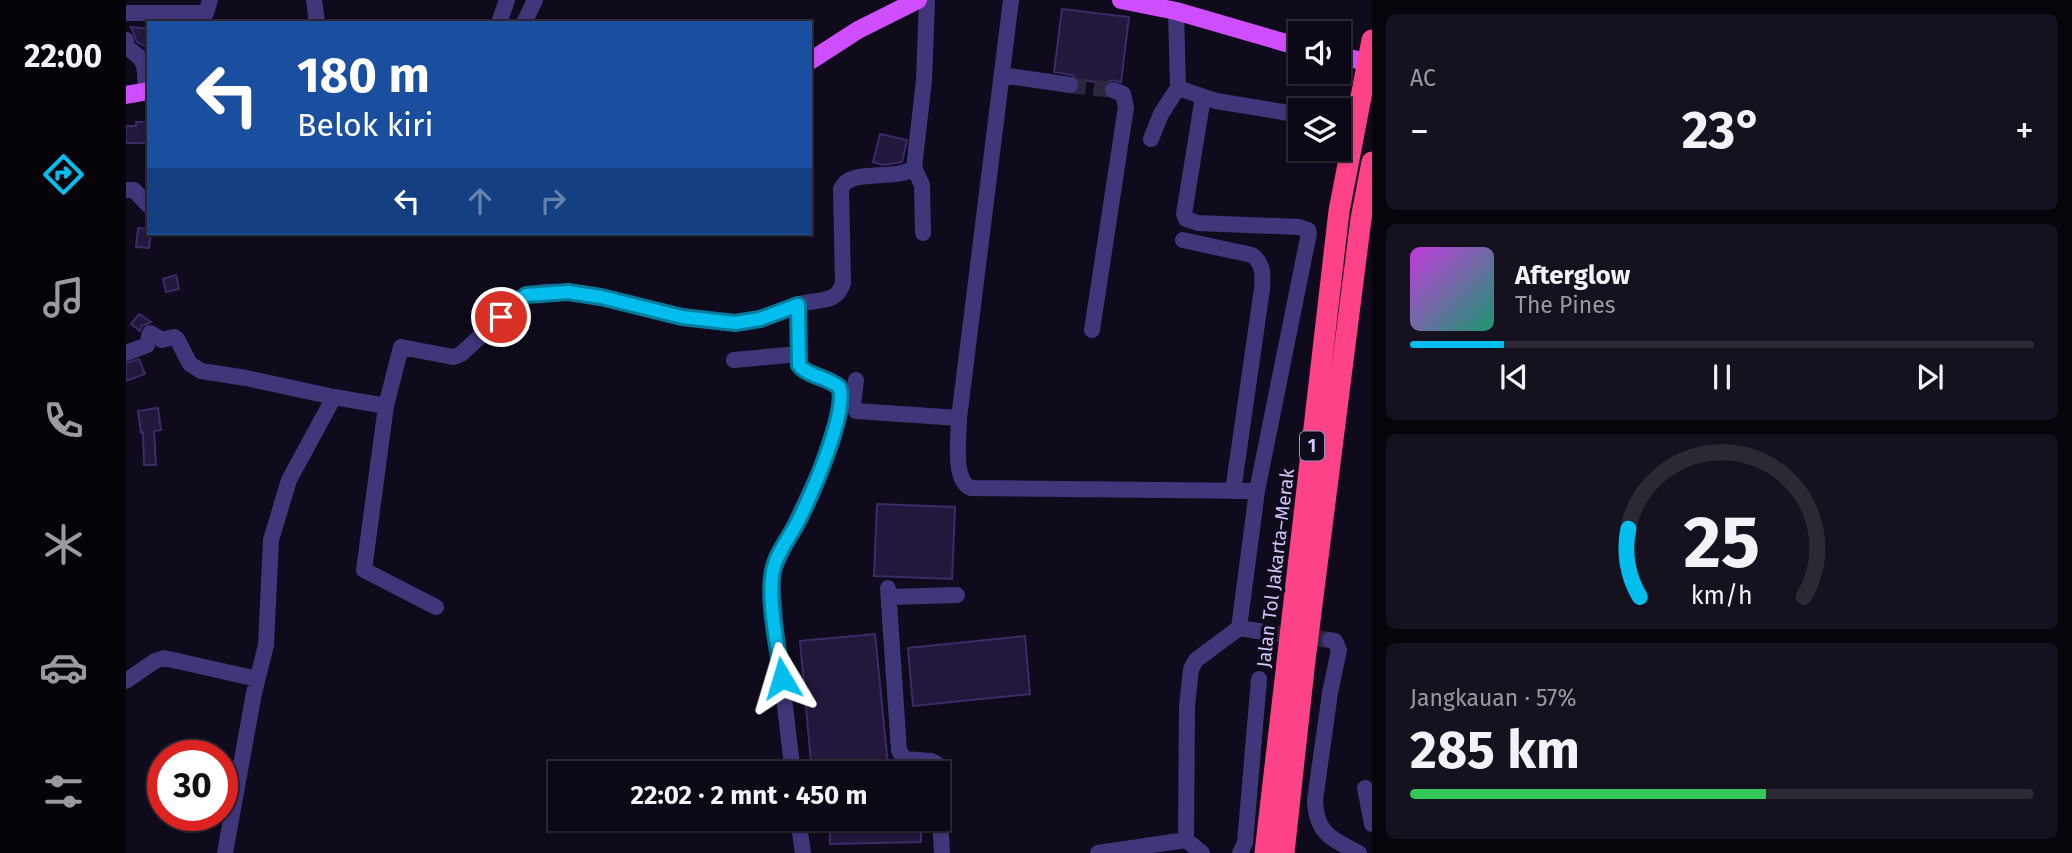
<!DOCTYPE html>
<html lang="id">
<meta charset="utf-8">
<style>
:root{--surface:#0c0815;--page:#15111e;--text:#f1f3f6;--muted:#9a9aa0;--line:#2c2934;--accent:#02beee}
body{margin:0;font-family:"Fira Sans",sans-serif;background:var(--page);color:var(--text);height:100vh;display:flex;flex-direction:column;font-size:26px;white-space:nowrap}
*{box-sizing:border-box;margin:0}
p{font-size:23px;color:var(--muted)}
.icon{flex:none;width:38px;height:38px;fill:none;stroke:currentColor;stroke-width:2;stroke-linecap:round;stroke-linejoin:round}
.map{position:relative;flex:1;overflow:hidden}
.details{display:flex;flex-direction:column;gap:14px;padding:14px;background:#07040c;width:700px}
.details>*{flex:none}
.banner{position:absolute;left:21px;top:21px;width:665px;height:214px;border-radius:0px;box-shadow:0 2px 5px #0004,0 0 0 2px var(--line);background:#1a4fa0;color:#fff;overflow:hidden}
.controls{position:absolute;left:1162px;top:21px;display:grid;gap:14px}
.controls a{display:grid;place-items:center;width:63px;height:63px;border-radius:0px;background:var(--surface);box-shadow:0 2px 5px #0004,0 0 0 2px var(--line);font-size:35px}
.speed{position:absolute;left:21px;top:740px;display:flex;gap:14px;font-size:35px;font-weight:700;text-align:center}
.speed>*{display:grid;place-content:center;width:91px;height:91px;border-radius:50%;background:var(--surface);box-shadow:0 2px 5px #0004,0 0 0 2px var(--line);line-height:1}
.speed .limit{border:10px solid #d22;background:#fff;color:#111}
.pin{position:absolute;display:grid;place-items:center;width:60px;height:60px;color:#fff;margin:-30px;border:4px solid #fff;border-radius:50%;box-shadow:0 2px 7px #0007}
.me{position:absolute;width:77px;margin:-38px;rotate:353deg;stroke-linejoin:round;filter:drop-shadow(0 0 5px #0008)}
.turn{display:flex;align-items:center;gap:24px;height:147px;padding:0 35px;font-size:32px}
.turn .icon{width:91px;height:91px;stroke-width:2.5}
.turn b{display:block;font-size:49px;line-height:60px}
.lanes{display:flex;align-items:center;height:66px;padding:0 35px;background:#0003;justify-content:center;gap:35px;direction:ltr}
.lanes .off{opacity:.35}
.big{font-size:52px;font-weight:700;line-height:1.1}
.details .tile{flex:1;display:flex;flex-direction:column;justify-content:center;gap:10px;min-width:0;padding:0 24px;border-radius:10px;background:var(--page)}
.details .dial{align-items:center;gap:0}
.dial svg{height:182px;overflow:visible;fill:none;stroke:var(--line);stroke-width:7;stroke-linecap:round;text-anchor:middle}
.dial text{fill:var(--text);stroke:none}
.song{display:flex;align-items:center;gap:21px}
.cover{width:84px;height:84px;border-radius:10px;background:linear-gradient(135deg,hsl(290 70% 55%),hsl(160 70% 35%))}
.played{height:7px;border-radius:4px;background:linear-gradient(90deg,var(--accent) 15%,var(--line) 15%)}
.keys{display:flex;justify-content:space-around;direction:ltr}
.heat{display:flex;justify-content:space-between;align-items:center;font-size:38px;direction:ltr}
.charge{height:10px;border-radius:5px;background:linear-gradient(90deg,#34c759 57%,var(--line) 0)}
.trip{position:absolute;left:422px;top:761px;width:402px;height:70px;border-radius:0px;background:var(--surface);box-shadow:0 2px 5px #0004,0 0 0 2px var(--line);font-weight:700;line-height:70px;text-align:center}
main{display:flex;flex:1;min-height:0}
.dock{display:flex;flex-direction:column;width:126px;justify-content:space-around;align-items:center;background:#050308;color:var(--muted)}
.dock .icon{width:49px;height:49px}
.dock .current{color:var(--accent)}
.dock b{font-size:32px;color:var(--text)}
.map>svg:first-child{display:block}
</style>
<main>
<nav class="dock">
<b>22:00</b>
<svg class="icon current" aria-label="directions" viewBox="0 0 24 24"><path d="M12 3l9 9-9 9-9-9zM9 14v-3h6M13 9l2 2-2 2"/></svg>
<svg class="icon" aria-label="music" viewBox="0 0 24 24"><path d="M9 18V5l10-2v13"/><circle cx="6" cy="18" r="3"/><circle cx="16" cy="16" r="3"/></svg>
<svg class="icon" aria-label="phone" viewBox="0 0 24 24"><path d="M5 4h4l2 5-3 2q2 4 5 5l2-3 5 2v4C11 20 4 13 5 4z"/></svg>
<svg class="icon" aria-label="climate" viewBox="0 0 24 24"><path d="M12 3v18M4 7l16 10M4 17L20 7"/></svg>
<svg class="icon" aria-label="car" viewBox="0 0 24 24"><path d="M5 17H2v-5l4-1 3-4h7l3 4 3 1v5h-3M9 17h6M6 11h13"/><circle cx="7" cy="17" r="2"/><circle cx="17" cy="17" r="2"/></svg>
<svg class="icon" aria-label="filters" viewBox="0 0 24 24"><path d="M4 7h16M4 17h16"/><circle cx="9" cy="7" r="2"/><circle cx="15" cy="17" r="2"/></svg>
</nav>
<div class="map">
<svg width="1246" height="853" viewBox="0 0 1246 853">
<rect width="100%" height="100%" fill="#100b1c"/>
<path fill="#23173c" stroke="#3d2a68" stroke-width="2" d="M936 9 1003 17 995 82 986 80 979 83 953 80 946 75 928 72Z
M5 27 23 29V48L11 42Z
M10 122H23V143H0V126H10Z
M754 134 781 140 776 162 757 165 747 162Z
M12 228 23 229V233H25L23 248 10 247Z
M50 275 53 289 40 292 37 279Z
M13 314 25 322 16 326 14 331 5 324Z
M13 359 19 374 0 381V363Z
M32 408 35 430 28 431 30 465H18L17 432 15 433 12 411Z
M751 504 829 507 826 579 748 576Z
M749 634 762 766 686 773 674 641Z
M899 636 904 694 787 706 782 648Z
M703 819H795V842L704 844Z"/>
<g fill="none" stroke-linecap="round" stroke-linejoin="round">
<path stroke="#2d273e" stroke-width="16" stroke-dasharray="16 8" stroke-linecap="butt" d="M944 85 987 90
M1138 632 1204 640"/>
<path stroke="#40367a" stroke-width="16" d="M188 0 191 23
M885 0 833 418C833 436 826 481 845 488L1131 491
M0 13H80L84 0
M373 23 381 0
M398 23 409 0
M0 40 1 48C23 61 18 68 20 91
M876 75 944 85
M1052 88 1090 101 1169 114
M1025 139 1035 114 1052 88 1050 11
M788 168 796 185 797 233
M0 190H8L23 206
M1057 240 1126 255C1138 264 1137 276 1136 289L1107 491
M966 330 1000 107 997 94 987 90
M0 353 21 345 24 333 36 340 48 337 51 339 64 364 75 371 120 378 208 397
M608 360 672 354
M730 380 727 405 730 411 833 418
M762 588 773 750 778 759 805 761 811 764 816 853
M763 597 831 595
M310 607 238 570 260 406 275 347 327 357 335 354 395 299C425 277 521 311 557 317 574 320 594 323 611 322 635 322 655 309 678 303 695 299 711 303 717 283L715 189C724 167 769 182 788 168L798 80 801 0
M1113 628 1138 632
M1204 640 1209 641 1213 650 1204 693 1189 800C1190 834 1206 839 1233 853
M0 681 29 661 38 658 131 679
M667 774 649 621 646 573 696 466 714 410 715 393 713 387C701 377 681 376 673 365L672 305
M1239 788 1246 824
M672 819 677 853
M1060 840 1061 706 1065 669 1070 660 1113 628 1131 491 1183 233 1182 230 1173 227 1072 223 1060 219 1058 214 1077 97
M99 853 128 693 140 645 145 540 163 480 208 397 260 406
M972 853 1060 840 1076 853
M1114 853 1119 843 1133 679"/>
<path stroke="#ce4efd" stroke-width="18" d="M995 0 1050 11 1174 47
M1213 56 1246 63
M684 61 732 30 792 0
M0 95 23 91"/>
<path stroke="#fd4288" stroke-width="21" d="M1139 853 1213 211 1246 40
M1158 853 1179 660 1235 219 1246 162"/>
</g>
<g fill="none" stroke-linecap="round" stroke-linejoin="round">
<g stroke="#017c9b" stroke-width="18">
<path id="route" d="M375 317 400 295 442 292 475 297 556 317 609 323 634 319 672 305 673 365C681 376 701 377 713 387 723 410 684 498 671 523 663 538 650 554 647 571 641 599 652 648 656 678"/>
</g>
<use href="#route" stroke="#02beee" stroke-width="12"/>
</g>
<g text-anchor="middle" stroke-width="7" stroke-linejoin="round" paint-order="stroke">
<rect fill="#100b1c" stroke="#988eba" stroke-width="2" x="1174" y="431.5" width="24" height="29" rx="5"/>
<g font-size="18" font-weight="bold" fill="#d3c6fe">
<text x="1186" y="452">1</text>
</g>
<g font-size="19" fill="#d3c6fe" stroke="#100b1c">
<text transform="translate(1149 568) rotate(-83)" y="7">Jalan Tol Jakarta–Merak</text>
</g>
</g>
</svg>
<div class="controls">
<a><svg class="icon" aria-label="sound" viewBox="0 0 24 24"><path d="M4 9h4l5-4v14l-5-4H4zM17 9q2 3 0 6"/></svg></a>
<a><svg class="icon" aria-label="layers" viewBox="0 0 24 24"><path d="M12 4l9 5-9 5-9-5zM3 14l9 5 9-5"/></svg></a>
</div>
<div class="speed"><div class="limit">30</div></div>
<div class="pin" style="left:375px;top:317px;background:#d93025"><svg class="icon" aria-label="arrive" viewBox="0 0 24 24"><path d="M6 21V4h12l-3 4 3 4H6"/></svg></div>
<svg class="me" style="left:656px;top:678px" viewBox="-20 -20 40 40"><path d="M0-17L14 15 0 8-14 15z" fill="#02beee" stroke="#fff" stroke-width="4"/></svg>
<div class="trip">22:02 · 2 mnt · 450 m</div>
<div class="banner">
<div class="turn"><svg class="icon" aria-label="left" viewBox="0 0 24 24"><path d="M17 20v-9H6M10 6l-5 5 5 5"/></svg><div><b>180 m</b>Belok kiri</div></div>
<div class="lanes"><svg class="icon" aria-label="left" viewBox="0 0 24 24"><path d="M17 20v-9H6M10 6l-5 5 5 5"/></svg><svg class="icon off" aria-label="ahead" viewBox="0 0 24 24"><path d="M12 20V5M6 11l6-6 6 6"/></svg><svg class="icon off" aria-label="right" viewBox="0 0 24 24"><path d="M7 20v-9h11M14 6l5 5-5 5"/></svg></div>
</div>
</div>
<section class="details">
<div class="tile"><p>AC</p>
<div class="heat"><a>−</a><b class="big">23°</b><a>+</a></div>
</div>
<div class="tile">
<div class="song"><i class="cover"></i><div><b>Afterglow</b><p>The Pines</p></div></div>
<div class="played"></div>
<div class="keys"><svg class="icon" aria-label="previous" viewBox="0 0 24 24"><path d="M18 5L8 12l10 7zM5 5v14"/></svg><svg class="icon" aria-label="pause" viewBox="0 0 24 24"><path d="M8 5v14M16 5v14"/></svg><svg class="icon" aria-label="next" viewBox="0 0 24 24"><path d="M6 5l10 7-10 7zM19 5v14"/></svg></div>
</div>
<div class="tile dial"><svg viewBox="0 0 100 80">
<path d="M14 69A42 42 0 1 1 86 69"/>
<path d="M14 69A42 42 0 0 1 9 39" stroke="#02beee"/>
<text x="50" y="56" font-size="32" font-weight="700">25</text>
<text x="50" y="72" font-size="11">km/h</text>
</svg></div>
<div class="tile"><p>Jangkauan · 57%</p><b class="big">285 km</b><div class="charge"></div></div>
</section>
</main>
